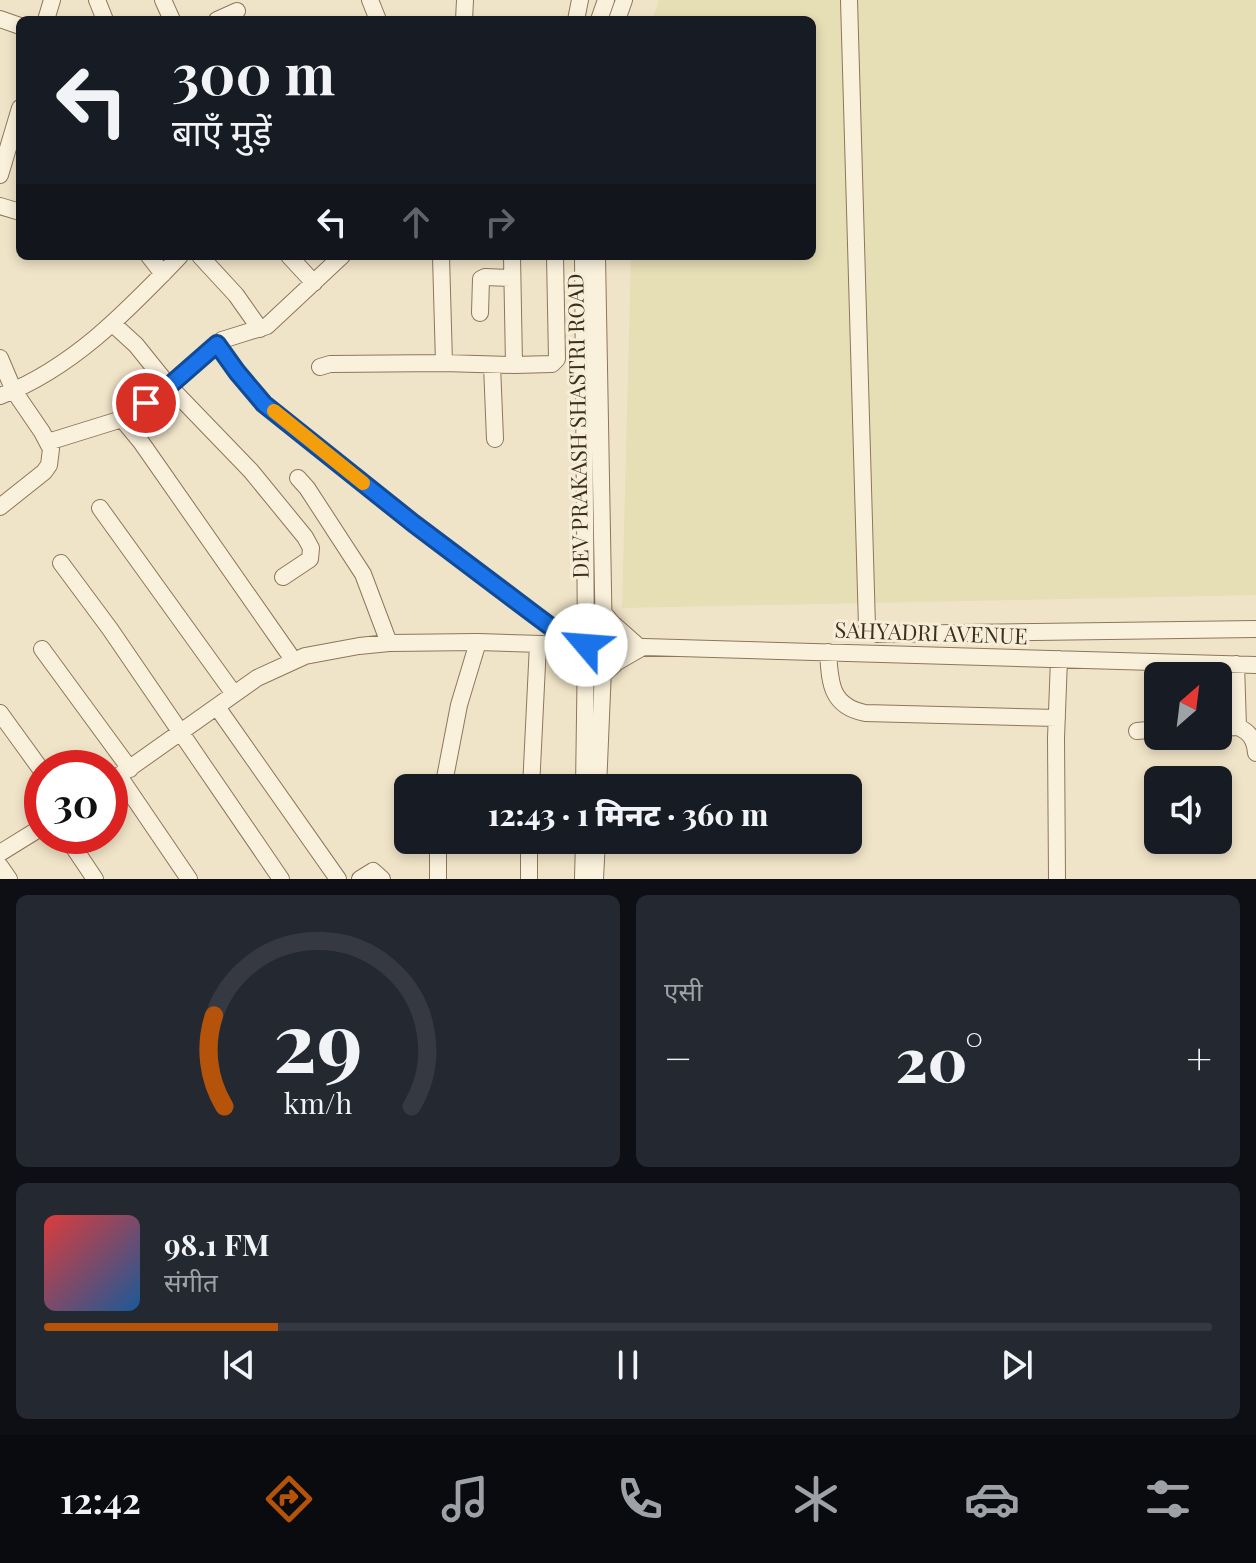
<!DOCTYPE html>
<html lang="hi">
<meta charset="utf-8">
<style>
:root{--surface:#171b24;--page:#242831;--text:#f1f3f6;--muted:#9ea1a6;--line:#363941;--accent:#b45309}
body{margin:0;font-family:"Playfair Display","Noto Sans Devanagari",serif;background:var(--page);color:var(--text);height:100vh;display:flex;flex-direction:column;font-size:30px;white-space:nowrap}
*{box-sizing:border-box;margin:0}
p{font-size:26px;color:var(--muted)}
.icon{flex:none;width:44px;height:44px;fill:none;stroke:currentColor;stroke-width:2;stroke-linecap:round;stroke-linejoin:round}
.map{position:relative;height:879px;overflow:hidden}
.drawer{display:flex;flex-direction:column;gap:16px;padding:16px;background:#0d0f14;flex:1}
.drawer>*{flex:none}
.top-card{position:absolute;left:16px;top:16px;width:800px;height:244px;border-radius:12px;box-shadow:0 4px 12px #0003;background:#171b24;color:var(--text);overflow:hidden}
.needle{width:52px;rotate:28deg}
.buttons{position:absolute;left:1144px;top:662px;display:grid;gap:16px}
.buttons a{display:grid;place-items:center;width:88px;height:88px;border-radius:12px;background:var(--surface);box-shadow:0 4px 12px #0003;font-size:40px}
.speed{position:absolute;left:24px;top:750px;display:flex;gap:16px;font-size:40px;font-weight:700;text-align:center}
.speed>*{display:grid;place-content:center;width:104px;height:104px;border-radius:50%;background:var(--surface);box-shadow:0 4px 12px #0003;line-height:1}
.speed .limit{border:12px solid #d22;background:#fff;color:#111}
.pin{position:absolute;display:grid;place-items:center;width:68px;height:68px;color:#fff;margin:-34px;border:4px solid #fff;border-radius:50%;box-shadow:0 2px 8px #0007}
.me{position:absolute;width:88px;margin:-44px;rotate:297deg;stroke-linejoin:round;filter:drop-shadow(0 0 6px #0008)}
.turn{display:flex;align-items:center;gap:28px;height:168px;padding:0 24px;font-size:36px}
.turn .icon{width:104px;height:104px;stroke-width:2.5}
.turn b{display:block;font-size:56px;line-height:68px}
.lanes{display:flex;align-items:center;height:76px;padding:0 24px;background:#0003;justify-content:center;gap:40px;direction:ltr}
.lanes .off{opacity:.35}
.big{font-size:60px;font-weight:800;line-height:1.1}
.drawer .widget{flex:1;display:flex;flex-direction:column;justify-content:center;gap:12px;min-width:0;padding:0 28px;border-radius:12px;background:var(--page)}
.drawer .dial{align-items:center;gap:0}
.dial svg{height:208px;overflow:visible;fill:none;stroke:var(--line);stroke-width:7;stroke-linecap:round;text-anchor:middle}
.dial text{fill:var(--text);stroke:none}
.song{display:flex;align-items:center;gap:24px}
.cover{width:96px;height:96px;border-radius:12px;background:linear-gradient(135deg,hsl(0 70% 55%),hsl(210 70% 35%))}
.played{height:8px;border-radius:4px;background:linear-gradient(90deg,var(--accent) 20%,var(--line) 20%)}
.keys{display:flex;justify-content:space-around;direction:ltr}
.heat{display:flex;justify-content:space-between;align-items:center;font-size:44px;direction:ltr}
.drawer .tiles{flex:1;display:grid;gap:16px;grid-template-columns:1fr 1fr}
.widget:last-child{grid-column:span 2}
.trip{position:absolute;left:394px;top:774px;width:468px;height:80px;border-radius:12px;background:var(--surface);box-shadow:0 4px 12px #0003;font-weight:800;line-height:80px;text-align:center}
.tab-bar{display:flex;height:128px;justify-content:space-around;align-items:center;background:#090b0e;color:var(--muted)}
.tab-bar .icon{width:56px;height:56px}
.tab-bar .selected{color:var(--accent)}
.tab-bar b{font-size:36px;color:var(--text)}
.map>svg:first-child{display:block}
</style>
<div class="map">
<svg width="1256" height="879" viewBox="0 0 1256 879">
<rect width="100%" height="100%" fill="#f0e4c8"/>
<path fill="#e6deb5" d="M659 0H1256V595L622 608 631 256H812V20H652Z"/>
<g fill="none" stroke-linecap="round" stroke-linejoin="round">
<g stroke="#8d765c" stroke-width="18">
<path id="minor" d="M97 0 105 20
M163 0 172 20
M370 0 378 20
M849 0 867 627 870 631 878 634 1256 629
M0 19 20 26
M46 20 52 0
M217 20 237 11
M464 20 465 0
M576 20 580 0
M599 20 606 0
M617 20 624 0
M0 175 20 108
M0 206 20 212
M149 256 163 274
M200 256 236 295 260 329
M289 256 314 283
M441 256 444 363 514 365
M512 256 514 365 552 364 557 359 555 256
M583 256 586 645 584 788
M597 256 604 645 598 788
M480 313 481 279 485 277 512 278
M113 324 136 345 169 386 251 471 305 537 311 548 310 559 283 577
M217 344 237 372 264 404 413 523 574 644
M0 358 14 391 42 432 51 449 49 465 44 472 0 507
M492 365 495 439
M320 367 330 364 444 363
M0 396C73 368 127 311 180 256
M122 419 169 386 222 340 267 326 342 256
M48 442 122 419 141 442 294 661
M298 478 307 488 363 574 389 643
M100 508 234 694
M61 563 110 629 281 879
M604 613 612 623 638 646
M42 649 130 769
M828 652C830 682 830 706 865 713L1057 718
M1236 664 1238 727C1250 732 1255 740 1256 753
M603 675 617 662 643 647
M217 707 338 879
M0 713 42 771
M1218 728 1238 727
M1137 731 1158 729
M119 776 189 879
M110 782 257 678 305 656 359 646 389 643 478 642 1256 665
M443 788 459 705 478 642
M531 788 538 644
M66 836 95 879
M0 853 42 827
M0 866 9 879
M360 879 373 871 382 879
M438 879V840
M529 879V840
M583 879 584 840
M595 879 597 840
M1057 879 1056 738 1059 659"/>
</g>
<use href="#minor" stroke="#faf1dc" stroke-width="16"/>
</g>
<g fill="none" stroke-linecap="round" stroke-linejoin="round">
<g stroke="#114b97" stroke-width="20">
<path id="route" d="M146 403 169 386 217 344 237 372 264 404 413 523 535 615 574 644 586 645"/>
</g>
<use href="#route" stroke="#1a73e8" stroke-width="14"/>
<path stroke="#f59e0b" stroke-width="14" d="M274 411 363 483"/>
</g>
<g text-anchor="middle" stroke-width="6" stroke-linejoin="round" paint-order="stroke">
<g font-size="22" fill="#3d2e20" stroke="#f7eed8">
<text transform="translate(578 426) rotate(-91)" y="8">DEV PRAKASH SHASTRI ROAD</text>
<text transform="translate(931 633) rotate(2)" y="8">SAHYADRI AVENUE</text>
</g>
</g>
</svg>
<div class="buttons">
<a><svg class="needle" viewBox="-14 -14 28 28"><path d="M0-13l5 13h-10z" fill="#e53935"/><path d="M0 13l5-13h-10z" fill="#9ea1a6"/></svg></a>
<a><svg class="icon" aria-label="sound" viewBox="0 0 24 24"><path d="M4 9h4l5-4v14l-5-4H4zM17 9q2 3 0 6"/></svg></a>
</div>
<div class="speed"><div class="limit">30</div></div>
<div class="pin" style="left:146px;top:403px;background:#d93025"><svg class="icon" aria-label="arrive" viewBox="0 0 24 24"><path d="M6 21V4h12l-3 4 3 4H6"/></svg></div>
<svg class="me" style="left:586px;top:645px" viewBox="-20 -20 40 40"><circle r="19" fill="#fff"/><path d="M0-13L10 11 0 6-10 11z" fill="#1a73e8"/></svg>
<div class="trip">12:43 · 1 मिनट · 360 m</div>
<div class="top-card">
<div class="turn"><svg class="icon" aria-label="left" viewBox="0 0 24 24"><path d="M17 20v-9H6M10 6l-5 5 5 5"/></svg><div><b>300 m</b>बाएँ मुड़ें</div></div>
<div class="lanes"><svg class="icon" aria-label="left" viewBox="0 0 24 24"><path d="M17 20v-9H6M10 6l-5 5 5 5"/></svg><svg class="icon off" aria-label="ahead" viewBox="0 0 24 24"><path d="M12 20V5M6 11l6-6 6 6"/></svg><svg class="icon off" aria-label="right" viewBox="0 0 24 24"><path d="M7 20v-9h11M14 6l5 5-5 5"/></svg></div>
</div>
</div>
<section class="drawer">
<div class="tiles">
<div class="widget dial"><svg viewBox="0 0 100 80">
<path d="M14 69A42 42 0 1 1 86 69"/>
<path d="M14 69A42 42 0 0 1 10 34" stroke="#b45309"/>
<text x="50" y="56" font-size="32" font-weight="700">29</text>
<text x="50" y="72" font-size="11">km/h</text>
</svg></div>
<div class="widget"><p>एसी</p>
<div class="heat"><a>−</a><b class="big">20°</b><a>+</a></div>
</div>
<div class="widget">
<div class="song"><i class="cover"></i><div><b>98.1 FM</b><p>संगीत</p></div></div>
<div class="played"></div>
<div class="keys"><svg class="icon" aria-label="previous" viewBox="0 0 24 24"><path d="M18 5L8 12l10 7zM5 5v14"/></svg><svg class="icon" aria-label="pause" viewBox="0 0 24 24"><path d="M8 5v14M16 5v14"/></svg><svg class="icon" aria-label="next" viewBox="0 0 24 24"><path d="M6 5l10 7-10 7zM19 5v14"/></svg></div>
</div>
</div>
</section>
<nav class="tab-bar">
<b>12:42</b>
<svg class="icon selected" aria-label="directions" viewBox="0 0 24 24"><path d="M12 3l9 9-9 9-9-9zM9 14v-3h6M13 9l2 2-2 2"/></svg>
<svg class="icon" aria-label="music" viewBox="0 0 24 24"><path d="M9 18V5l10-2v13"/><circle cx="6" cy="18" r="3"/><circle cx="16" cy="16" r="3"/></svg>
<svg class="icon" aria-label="phone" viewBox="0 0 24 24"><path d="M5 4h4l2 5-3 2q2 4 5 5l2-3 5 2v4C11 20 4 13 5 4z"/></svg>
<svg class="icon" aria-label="climate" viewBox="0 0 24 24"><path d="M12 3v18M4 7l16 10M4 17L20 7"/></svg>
<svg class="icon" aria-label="car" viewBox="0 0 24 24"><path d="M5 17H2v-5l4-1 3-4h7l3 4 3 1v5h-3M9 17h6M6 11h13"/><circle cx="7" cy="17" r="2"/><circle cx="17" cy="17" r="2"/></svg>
<svg class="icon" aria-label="filters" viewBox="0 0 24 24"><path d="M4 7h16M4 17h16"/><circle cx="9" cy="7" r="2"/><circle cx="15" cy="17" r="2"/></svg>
</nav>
